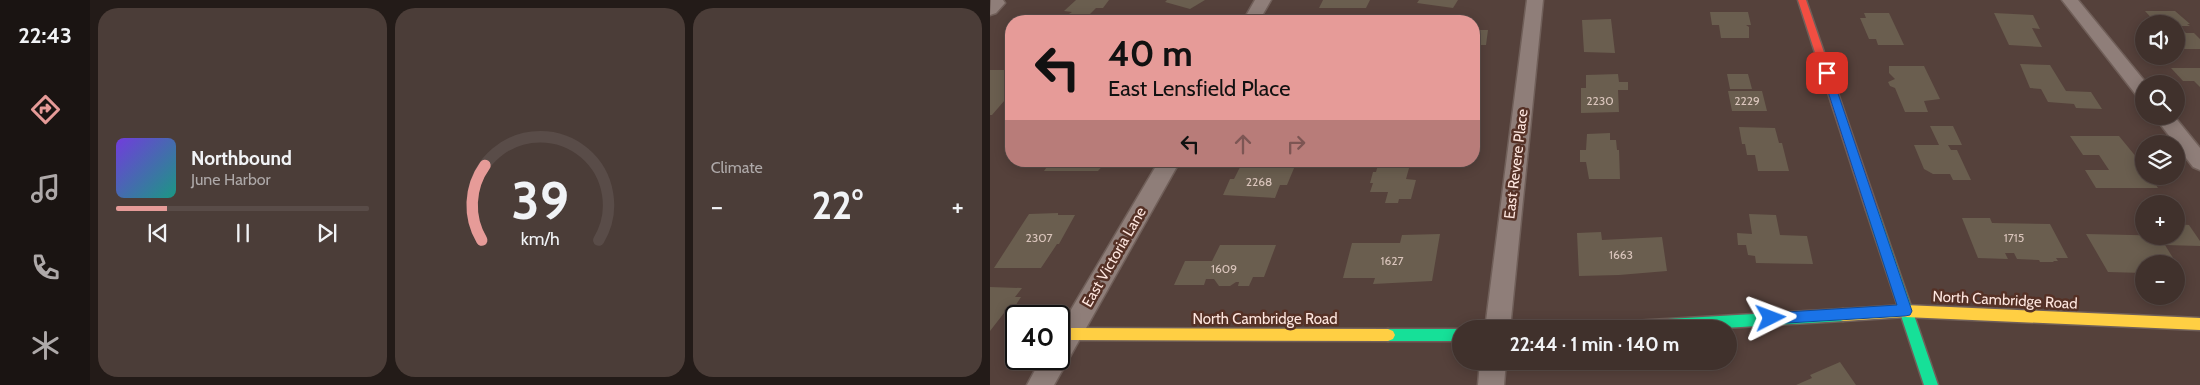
<!DOCTYPE html>
<meta charset="utf-8">
<style>
:root{--surface:#40312c;--page:#4b3d38;--text:#f1f3f6;--muted:#aea9a9;--line:#594c48;--accent:#e69b98}
body{margin:0;font-family:Cabin,sans-serif;background:var(--page);color:var(--text);height:100vh;display:flex;flex-direction:column;font-size:19px;white-space:nowrap}
*{box-sizing:border-box;margin:0}
p{font-size:16px;color:var(--muted)}
.icon{flex:none;width:28px;height:28px;fill:none;stroke:currentColor;stroke-width:2;stroke-linecap:round;stroke-linejoin:round}
.map{position:relative;flex:1;overflow:hidden}
.drawer{display:flex;flex-direction:column;gap:8px;padding:8px;background:#231b18;width:900px}
.drawer>*{flex:none}
.banner{position:absolute;left:15px;top:15px;width:475px;height:152px;border-radius:20px;box-shadow:0 2px 12px #0003,0 0 0 1px var(--line);background:#e69b98;color:#111;overflow:hidden}
.tools{position:absolute;left:1145px;top:15px;display:grid;gap:10px}
.tools a{display:grid;place-items:center;width:50px;height:50px;border-radius:50%;background:var(--surface);box-shadow:0 2px 12px #0003,0 0 0 1px var(--line);font-size:25px}
.speed{position:absolute;left:15px;top:305px;display:flex;gap:10px;font-size:25px;font-weight:700;text-align:center}
.speed>*{display:grid;place-content:center;width:65px;height:65px;border-radius:50%;background:var(--surface);box-shadow:0 2px 12px #0003,0 0 0 1px var(--line);line-height:1}
.speed .limit{border:2px solid #111;border-radius:8px;background:#fff;color:#111}
.pin{position:absolute;display:grid;place-items:center;width:42px;height:42px;color:#fff;margin:-21px;border-radius:10px;box-shadow:0 2px 8px #0006}
.me{position:absolute;width:55px;margin:-28px;rotate:87deg;stroke-linejoin:round;filter:drop-shadow(0 0 4px #0008)}
.turn{display:flex;align-items:center;gap:18px;height:105px;padding:0 20px;font-size:22px}
.turn .icon{width:65px;height:65px;stroke-width:2.5}
.turn b{display:block;font-size:35px;line-height:42px}
.lanes{display:flex;align-items:center;height:48px;padding:0 20px;background:#0003;justify-content:center;gap:25px;direction:ltr}
.lanes .off{opacity:.35}
.big{font-size:38px;font-weight:700;line-height:1.1}
.drawer .widget{flex:1;display:flex;flex-direction:column;justify-content:center;gap:8px;min-width:0;padding:0 18px;border-radius:20px;background:var(--page)}
.drawer .dial{align-items:center;gap:0}
.dial svg{height:130px;overflow:visible;fill:none;stroke:var(--line);stroke-width:7;stroke-linecap:round;text-anchor:middle}
.dial text{fill:var(--text);stroke:none}
.song{display:flex;align-items:center;gap:15px}
.cover{width:60px;height:60px;border-radius:8px;background:linear-gradient(135deg,hsl(260 70% 55%),hsl(170 70% 35%))}
.played{height:5px;border-radius:2px;background:linear-gradient(90deg,var(--accent) 20%,var(--line) 20%)}
.keys{display:flex;justify-content:space-around;direction:ltr}
.heat{display:flex;justify-content:space-between;align-items:center;font-size:28px;direction:ltr}
.drawer .tiles{flex:1;display:grid;gap:8px;grid-template-columns:repeat(3,1fr)}
.trip{position:absolute;left:462px;top:320px;width:285px;height:50px;border-radius:25px;background:var(--surface);box-shadow:0 2px 12px #0003,0 0 0 1px var(--line);font-weight:700;line-height:50px;text-align:center}
main{display:flex;flex:1;min-height:0}
.tabs{display:flex;flex-direction:column;width:90px;justify-content:space-around;align-items:center;background:#1a1412;color:var(--muted)}
.tabs .icon{width:35px;height:35px}
.tabs .on{color:var(--accent)}
.tabs b{font-size:22px;color:var(--text)}
.map>svg:first-child{display:block}
</style>
<main>
<nav class="tabs">
<b>22:43</b>
<svg class="icon on" aria-label="directions" viewBox="0 0 24 24"><path d="M12 3l9 9-9 9-9-9zM9 14v-3h6M13 9l2 2-2 2"/></svg>
<svg class="icon" aria-label="music" viewBox="0 0 24 24"><path d="M9 18V5l10-2v13"/><circle cx="6" cy="18" r="3"/><circle cx="16" cy="16" r="3"/></svg>
<svg class="icon" aria-label="phone" viewBox="0 0 24 24"><path d="M5 4h4l2 5-3 2q2 4 5 5l2-3 5 2v4C11 20 4 13 5 4z"/></svg>
<svg class="icon" aria-label="climate" viewBox="0 0 24 24"><path d="M12 3v18M4 7l16 10M4 17L20 7"/></svg>
</nav>
<section class="drawer">
<div class="tiles">
<div class="widget">
<div class="song"><i class="cover"></i><div><b>Northbound</b><p>June Harbor</p></div></div>
<div class="played"></div>
<div class="keys"><svg class="icon" aria-label="previous" viewBox="0 0 24 24"><path d="M18 5L8 12l10 7zM5 5v14"/></svg><svg class="icon" aria-label="pause" viewBox="0 0 24 24"><path d="M8 5v14M16 5v14"/></svg><svg class="icon" aria-label="next" viewBox="0 0 24 24"><path d="M6 5l10 7-10 7zM19 5v14"/></svg></div>
</div>
<div class="widget dial"><svg viewBox="0 0 100 80">
<path d="M14 69A42 42 0 1 1 86 69"/>
<path d="M14 69A42 42 0 0 1 16 23" stroke="#e69b98"/>
<text x="50" y="56" font-size="32" font-weight="700">39</text>
<text x="50" y="72" font-size="11">km/h</text>
</svg></div>
<div class="widget"><p>Climate</p>
<div class="heat"><a>−</a><b class="big">22°</b><a>+</a></div>
</div>
</div>
</section>
<div class="map">
<svg width="1210" height="385" viewBox="0 0 1210 385">
<rect width="100%" height="100%" fill="#55413b"/>
<path fill="#6a5e4f" d="M86 0H119L113 8H106L100 14H79L82 12 74 11Z
M177 0H215L200 9 175 2Z
M333 0H380L376 8H329Z
M429 0H468L463 8 427 3Z
M1155 11H1185L1200 24H1197L1200 26H1189L1196 33H1204L1210 39V49H1186V24H1167Z
M720 12H758L761 25H756L759 27V38H731L729 25H722Z
M874 13H899L914 45H888L886 39H879L870 18H876Z
M1004 13 1043 15 1050 29 1042 28 1052 47 1019 45Z
M621 19 625 53 594 52 592 20Z
M484 30H498L496 45H488L486 52H484Z
M1030 64 1060 65 1076 91 1101 92 1112 109 1086 108 1084 104 1058 102 1051 89 1040 88Z
M899 66H934L950 99 934 101 938 112H915L905 88 900 86 898 82 905 79 899 73Z
M1181 68H1210V87L1204 81H1193Z
M0 70H21V93L2 115H0Z
M628 74 629 82H638V90H628L629 112 591 113V88H596V75Z
M737 74H758L762 89H740Z
M738 91H772L777 111H742Z
M940 126H963L972 145H958L961 150H967L981 180H963L960 174H943L934 169 924 145H949Z
M749 127 785 128 789 143H792L799 171H768L765 155H757L755 144H752Z
M620 133V140H626L627 150H629L630 179H599L596 162H590V150H596L597 134Z
M1080 136H1129L1152 164H1149L1154 171V176H1160L1168 188H1106L1095 170H1119L1109 155H1093Z
M61 161H117L108 171H54Z
M253 161H307L297 185H290L285 198 233 195 240 179H244Z
M389 161H421L416 179 426 180 421 199H409L408 203H395L398 192H380L383 183H380L383 172H386Z
M68 213V215H85L69 244H67L51 268H4L39 214Z
M759 214 786 215 790 235 817 236 823 264 766 263 765 256 758 255 756 245H748L747 233 762 234Z
M972 218H1000L1002 223 1060 224 1078 258H1066L1068 261H1063L1064 262H1050L1049 260 1027 259 1024 253H1015L1018 259 988 258Z
M1186 224 1199 225 1210 241V246L1175 245 1193 274H1186V264H1154V273L1118 272 1096 234 1186 236Z
M611 232 612 240 672 237 677 271 629 275 589 276 587 233Z
M450 234 442 281 383 284 385 278H353L362 243H410L412 235Z
M230 245H286L274 277H263L259 286H248L249 282H246L240 286H229L224 279H216L214 285H184L195 261H222Z
M0 287 32 288 25 297H31L20 314 14 313 0 331Z
M850 362 866 385H806L822 378 820 375Z"/>
<g fill="none" stroke-linecap="round" stroke-linejoin="round">
<g stroke="#705f59" stroke-width="3">
<path id="street" d="M1 0H13L15 3 6 13 0 15Z
M265 0H281L269 21H253Z
M537 0H553L520 329H495Z
M1072 0H1088L1157 84H1154V98L1147 96Z
M1164 116H1184L1210 148V170L1203 167Z
M169 161H190L64 385H37L51 359H69V330Z
M490 361H516L514 385H488Z"/>
</g>
<g stroke="#705f59" stroke-width="3">
<path id="fast" d="M882 205 886 207 888 210 948 385H934L876 210 878 207Z
M853 309 858 311 860 315 858 319 853 321 716 329H603L604 325 609 323Z
M398 329H471V341H398L393 339 391 335 393 331Z"/>
</g>
<g stroke="#705f59" stroke-width="3">
<path id="slow" d="M915 305 1210 318V330L915 317 853 321 848 319 846 315 848 311 853 309Z
M80 328 398 329 403 331 405 335 403 339 398 341 80 340 75 338 73 334 75 330Z"/>
</g>
<g stroke="#705f59" stroke-width="3">
<path id="jam" d="M808 0H816L888 210 886 213H878L876 210Z"/>
</g>
<use href="#street" fill="#8f7e79" fill-rule="evenodd"/>
<use href="#fast" fill="#16e098" fill-rule="evenodd"/>
<use href="#slow" fill="#ffcf43" fill-rule="evenodd"/>
<use href="#jam" fill="#f24e42" fill-rule="evenodd"/>
</g>
<path fill="#1a73e8" stroke="#114b97" d="M837 70 841 73 922 311 920 315 915 316 781 324 776 323 774 318 776 314 781 313 907 305 832 73Z"/>
<g text-anchor="middle" stroke-width="5" stroke-linejoin="round" paint-order="stroke">
<g font-size="12" fill="#d9c4bb">
<text x="610" y="105">2230</text>
<text x="757" y="105">2229</text>
<text x="269" y="186">2268</text>
<text x="49" y="242">2307</text>
<text x="1024" y="242">1715</text>
<text x="631" y="259">1663</text>
<text x="402" y="265">1627</text>
<text x="234" y="273">1609</text>
</g>
<g font-size="15" fill="#fee6df" stroke="#553126">
<text transform="translate(526 164) rotate(-83)" y="5">East Revere Place</text>
<text transform="translate(124 257) rotate(-60)" y="5">East Victoria Lane</text>
<text transform="translate(1015 300) rotate(3)" y="5">North Cambridge Road</text>
<text x="275" y="324">North Cambridge Road</text>
</g>
</g>
</svg>
<div class="tools">
<a><svg class="icon" aria-label="sound" viewBox="0 0 24 24"><path d="M4 9h4l5-4v14l-5-4H4zM17 9q2 3 0 6"/></svg></a>
<a><svg class="icon" aria-label="search" viewBox="0 0 24 24"><circle cx="10" cy="10" r="6"/><path d="M15 15l6 6"/></svg></a>
<a><svg class="icon" aria-label="layers" viewBox="0 0 24 24"><path d="M12 4l9 5-9 5-9-5zM3 14l9 5 9-5"/></svg></a>
<a>+</a>
<a>−</a>
</div>
<div class="speed"><div class="limit">40</div></div>
<div class="pin" style="left:837px;top:73px;background:#d93025"><svg class="icon" aria-label="arrive" viewBox="0 0 24 24"><path d="M6 21V4h12l-3 4 3 4H6"/></svg></div>
<svg class="me" style="left:781px;top:318px" viewBox="-20 -20 40 40"><path d="M0-17L14 15 0 8-14 15z" fill="#1a73e8" stroke="#fff" stroke-width="4"/></svg>
<div class="trip">22:44 · 1 min · 140 m</div>
<div class="banner">
<div class="turn"><svg class="icon" aria-label="left" viewBox="0 0 24 24"><path d="M17 20v-9H6M10 6l-5 5 5 5"/></svg><div><b>40 m</b>East Lensfield Place</div></div>
<div class="lanes"><svg class="icon" aria-label="left" viewBox="0 0 24 24"><path d="M17 20v-9H6M10 6l-5 5 5 5"/></svg><svg class="icon off" aria-label="ahead" viewBox="0 0 24 24"><path d="M12 20V5M6 11l6-6 6 6"/></svg><svg class="icon off" aria-label="right" viewBox="0 0 24 24"><path d="M7 20v-9h11M14 6l5 5-5 5"/></svg></div>
</div>
</div>
</main>
